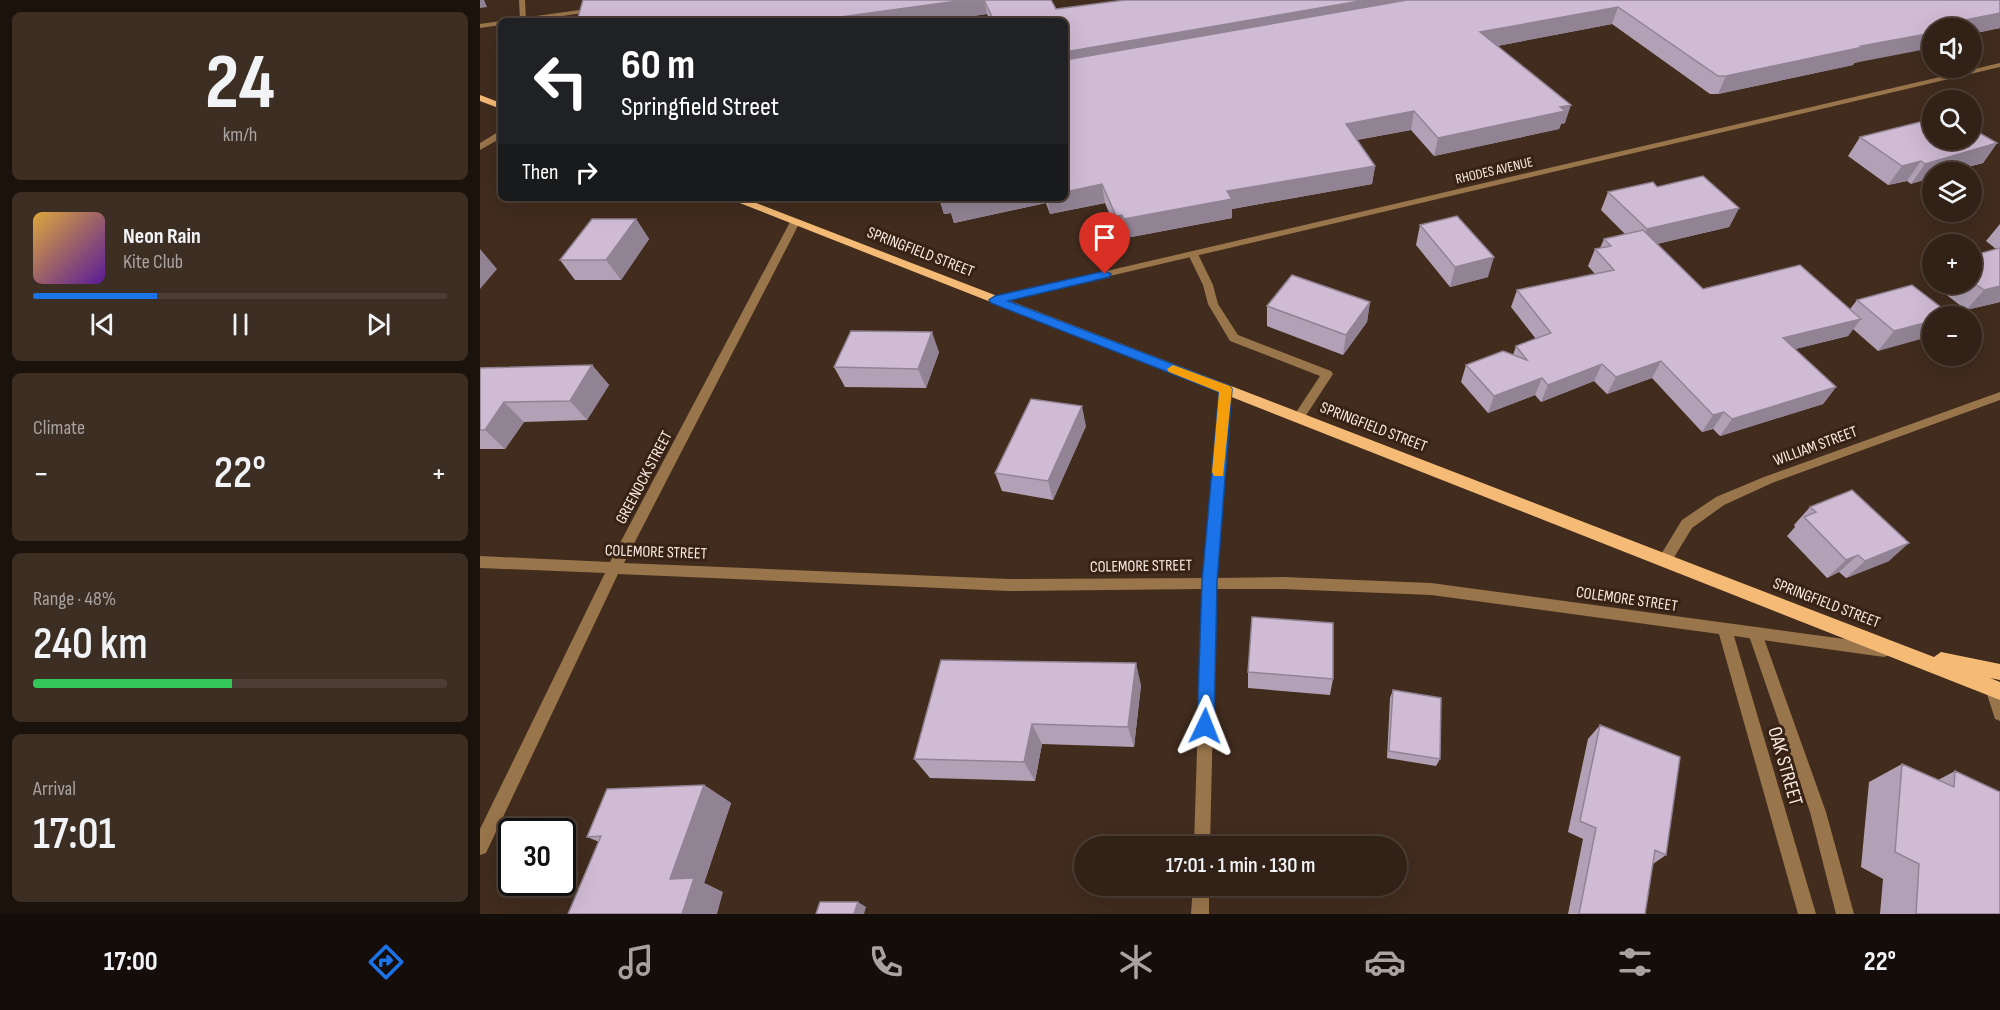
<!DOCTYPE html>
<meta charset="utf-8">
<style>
:root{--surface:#312116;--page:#3d2e23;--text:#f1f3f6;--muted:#a8a3a1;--line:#4c3e35;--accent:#1a73e8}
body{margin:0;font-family:"Sofia Sans Condensed",sans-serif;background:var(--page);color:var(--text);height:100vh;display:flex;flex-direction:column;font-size:22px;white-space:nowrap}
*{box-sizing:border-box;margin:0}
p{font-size:20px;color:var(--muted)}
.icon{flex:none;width:33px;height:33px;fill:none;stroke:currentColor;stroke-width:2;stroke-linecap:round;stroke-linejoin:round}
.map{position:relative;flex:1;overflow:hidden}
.sheet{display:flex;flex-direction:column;gap:12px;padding:12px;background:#1b120c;width:480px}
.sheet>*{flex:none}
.hud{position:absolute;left:18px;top:18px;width:570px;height:183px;border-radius:9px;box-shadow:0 6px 24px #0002,0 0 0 2px var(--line);background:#202124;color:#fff;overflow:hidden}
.tools{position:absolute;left:1442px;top:18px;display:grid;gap:12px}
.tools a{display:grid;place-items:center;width:60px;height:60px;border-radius:50%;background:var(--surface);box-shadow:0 6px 24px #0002,0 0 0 2px var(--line);font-size:30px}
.speed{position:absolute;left:18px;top:818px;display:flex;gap:12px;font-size:30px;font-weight:700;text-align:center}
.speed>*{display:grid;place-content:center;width:78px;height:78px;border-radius:50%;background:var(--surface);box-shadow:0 6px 24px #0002,0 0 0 2px var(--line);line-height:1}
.speed .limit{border:3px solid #111;border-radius:9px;background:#fff;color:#111}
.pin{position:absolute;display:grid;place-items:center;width:51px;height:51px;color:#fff;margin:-62px -26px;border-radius:50% 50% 50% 0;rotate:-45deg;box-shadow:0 0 6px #0007}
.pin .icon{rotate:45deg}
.me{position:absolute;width:66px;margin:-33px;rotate:2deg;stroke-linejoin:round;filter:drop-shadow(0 0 4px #0008)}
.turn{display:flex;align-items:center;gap:21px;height:126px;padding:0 24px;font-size:27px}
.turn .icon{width:78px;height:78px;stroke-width:2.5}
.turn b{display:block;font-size:42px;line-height:51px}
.then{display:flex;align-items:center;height:57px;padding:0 24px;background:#0003;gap:12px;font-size:22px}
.big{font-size:45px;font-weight:600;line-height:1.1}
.sheet .tile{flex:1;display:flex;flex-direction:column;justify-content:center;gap:9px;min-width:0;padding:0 21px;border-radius:9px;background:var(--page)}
.sheet .dial{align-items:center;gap:0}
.dial b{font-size:78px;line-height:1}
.song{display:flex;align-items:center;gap:18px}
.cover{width:72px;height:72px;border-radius:9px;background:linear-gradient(135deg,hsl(40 70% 55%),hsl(270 70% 35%))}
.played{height:6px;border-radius:3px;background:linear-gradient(90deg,var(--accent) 30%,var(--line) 30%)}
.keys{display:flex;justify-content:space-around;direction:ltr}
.heat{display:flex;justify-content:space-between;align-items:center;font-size:33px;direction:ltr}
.charge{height:9px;border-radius:4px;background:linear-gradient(90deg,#34c759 48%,var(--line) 0)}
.trip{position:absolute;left:594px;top:836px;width:333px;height:60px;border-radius:30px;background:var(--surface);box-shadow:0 6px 24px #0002,0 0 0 2px var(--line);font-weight:600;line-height:60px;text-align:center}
.tabs{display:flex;height:96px;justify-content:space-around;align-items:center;background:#140d09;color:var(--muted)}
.tabs .icon{width:42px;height:42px}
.tabs .on{color:var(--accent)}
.tabs b{font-size:27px;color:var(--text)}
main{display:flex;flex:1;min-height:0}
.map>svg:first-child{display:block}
</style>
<main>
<section class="sheet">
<div class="tile dial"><b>24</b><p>km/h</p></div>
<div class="tile">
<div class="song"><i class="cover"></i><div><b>Neon Rain</b><p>Kite Club</p></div></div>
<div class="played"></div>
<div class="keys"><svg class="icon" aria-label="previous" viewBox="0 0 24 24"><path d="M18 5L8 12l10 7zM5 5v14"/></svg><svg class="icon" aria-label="pause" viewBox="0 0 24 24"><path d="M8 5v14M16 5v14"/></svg><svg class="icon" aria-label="next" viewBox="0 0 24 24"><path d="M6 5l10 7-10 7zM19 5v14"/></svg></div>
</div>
<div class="tile"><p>Climate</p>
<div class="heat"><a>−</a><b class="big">22°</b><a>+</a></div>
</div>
<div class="tile"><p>Range · 48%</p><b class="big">240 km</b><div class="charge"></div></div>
<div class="tile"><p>Arrival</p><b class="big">17:01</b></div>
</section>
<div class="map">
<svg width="1520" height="914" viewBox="0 0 1520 914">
<rect width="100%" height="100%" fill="#412c1e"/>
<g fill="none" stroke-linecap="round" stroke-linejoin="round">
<path fill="#99754b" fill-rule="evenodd" d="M39 0H45L46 21 40 20Z
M713 251 718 254 733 285 738 304 758 335 851 371 853 374 823 420H815L813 417 840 376 750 341 728 304 723 285 708 254Z
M1275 627 1280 628 1282 633 1346 812 1374 914H1356L1330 812 1268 633 1270 628Z
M1512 681 1517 683 1520 690V721L1515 719 1505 688 1507 683Z"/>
<path fill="#99754b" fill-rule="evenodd" d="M114 8 116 9V11L49 21H31L34 19Z
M21 21V25L0 28V24Z
M1520 63V67L515 303 510 300 515 297Z
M18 132H21V138L0 150V143Z
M315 219 320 222 144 563 529 579 723 578 739 389 745 385 751 389 736 578 803 577 951 583 1409 645 1411 650 1409 655 1404 657 1254 636 1336 914H1318L1239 634 951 595 803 589H736L730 846H714L722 589 529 591 138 574 6 853 0 855V829L125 573 0 568V556L130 562 310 222Z
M1520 392V400L1292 483 1244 505 1212 528 1190 564 1185 566 1180 564 1178 560 1180 556 1202 520 1236 497 1284 477Z
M713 885H729V914H711Z"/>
<path fill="#f5ba75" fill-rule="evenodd" d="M0 95 21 103V109L0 101Z
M247 198H263L1454 657 1461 652 1520 664V680L1510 678 1520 682V700Z"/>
</g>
<path fill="#b2a1b6" d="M103 0H571L576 9 1520 0V28L1491 34V28L1374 63 1373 65 1238 94H1230L1132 24 1017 46 1085 123 1081 124 1079 129 954 156 931 130 877 140 895 166 892 184 752 209V218L646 238 644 234 638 235 625 203 570 214 566 203 474 223 471 213 464 214 459 198H585V21H510L507 14 460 21H97Z
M1380 137 1517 143 1503 163 1469 172H1452L1431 184 1427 181 1408 185 1368 156Z
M1177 187 1259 208 1249 227 1177 244 1223 289 1370 309 1377 300 1471 315 1398 351 1373 329 1368 336 1315 349 1356 387 1343 404 1240 436 1233 429 1222 432 1172 378 1127 394 1114 381 1061 402 1055 395 1008 413 981 382 986 365 1033 355 1036 346 1056 339 1031 307 1037 290 1115 274 1108 266 1115 249 1120 248 1124 239 1145 234 1121 210 1128 192Z
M156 219 169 239 141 280H95L80 260Z
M1520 224V302L1486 310 1450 282 1452 279V284H1491V256L1516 249 1506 241Z
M940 225 1008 277 970 287 936 245Z
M890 302 887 322 863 355 787 326V306Z
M459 352 446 388 365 387 354 367Z
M112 365 129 385 107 420 44 422 25 449H0V368Z
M606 426 573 500 522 491 515 473Z
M1330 507 1409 561 1366 578 1359 572 1347 578 1307 536 1315 527 1314 525Z
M768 672 853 679 850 695 768 688Z
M661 685 654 747 562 744 555 781 450 778 434 759Z
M913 690 960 759 956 766 907 758 910 698Z
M1120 725 1186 855 1173 864 1165 914H1088L1103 839 1088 832 1108 739Z
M1422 764 1458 780 1475 771 1520 914H1400L1403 879 1381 867 1389 782Z
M224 785 251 803 224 883 243 892 107 837Z"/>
<path fill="#918394" d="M0 0H4L7 7 0 8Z
M485 0H504L507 14 460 21H353L352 18Z
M886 0H979L585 70V52Z
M1138 7 1132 24 996 50 1000 32Z
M1520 13V28L1491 34V28H1471L1475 22Z
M1452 33V48L1374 63 1373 65 1238 94 1246 76 1381 46Z
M1091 105 1085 123 1081 124 1079 129 954 156 958 138Z
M934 111 931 130 864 142 866 124Z
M1517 143 1503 163 1469 172H1452V178L1431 184 1445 164Z
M1441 161 1427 181 1408 185 1422 166Z
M895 166 892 184 752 209V218L646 238 644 219 747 191Z
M622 184 625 203 570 214 567 198H585V192Z
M459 198H565L566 203 474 223 471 213 464 214Z
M1259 208 1249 227 1159 248 1167 229Z
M642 215 644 234 638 235 636 216Z
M156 219 169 239 141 280 126 260Z
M0 249 17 269 0 289Z
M1014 257 1008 277 970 287 975 267Z
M1520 286V302L1486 310 1504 290Z
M890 302 887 322 863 355 866 335Z
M1381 319 1368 336 1291 355 1303 338Z
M1452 321V336L1398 351 1414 331Z
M452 332 459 352 446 388 438 369Z
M1181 361 1172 378 1127 394 1136 377Z
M1122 364 1114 381 1061 402 1068 385Z
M112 365 129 385 107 420 90 401Z
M1062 378 1055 395 1008 413 1014 396Z
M1356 387 1343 404 1240 436 1252 419Z
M24 402 44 422 25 449 5 430Z
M602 406 606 426 573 500 568 481Z
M1244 412 1233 429 1222 432 1233 415Z
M1429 543 1409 561 1366 578 1385 561Z
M1378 555 1359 572 1347 578 1366 560Z
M656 663 661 685 654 747 648 727Z
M552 724 562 744 555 781 544 762Z
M224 785 251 803 224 883 243 892 237 914H202L190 879Z
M378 902 386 907 384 914H374Z"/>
<path fill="#cfbbd4" stroke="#918394" stroke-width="1.5" d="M103 0H485L352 18 353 21H97Z
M504 0H571L576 9 645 0H886L585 52V21H514Z
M927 0H1520V13L1475 22 1485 27 1477 28H1452V33L1381 46 1383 47 1246 76H1238L1138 7 1000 32 1091 105 1080 107 1085 111 958 138 934 111 866 124 895 166 747 191 752 199 644 219 642 215 636 216 622 184 585 192V60Z
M1452 119V140H1491V128L1517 143 1445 164 1441 161 1422 166 1380 137Z
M1223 176 1259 208 1167 229 1128 192 1173 182 1177 187Z
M466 198H497L468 204Z
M977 216 1014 257 975 267 940 225Z
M112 219H156L126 260H80Z
M1163 230 1223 289 1320 265 1381 319 1303 338 1356 387 1252 419 1244 412 1233 415 1181 361 1136 377 1122 364 1068 385 1062 378 1014 396 986 365 1023 351 1047 360 1036 346 1071 333 1037 290 1134 270 1115 249 1131 246 1124 239Z
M1520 248V286L1504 290 1491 281V256Z
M812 275 890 302 866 335 787 306Z
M1432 285 1471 315 1467 316H1452V321L1414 331 1377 300Z
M371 331 452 332 438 369 354 367Z
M112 365 90 401 24 402 5 430H0V368Z
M551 399 602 406 568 481 515 473Z
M1372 490 1429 543 1385 561 1378 555 1366 560 1324 517 1336 512 1330 507Z
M772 617 853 623V679L768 672Z
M461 660 656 663 648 727 552 724 544 762 434 759Z
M913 690 961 698 960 759 909 751Z
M1120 725 1200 757 1186 855 1175 850 1165 914H1099L1116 828 1100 821Z
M1422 764 1474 787 1475 771 1520 792V914H1436L1439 864 1415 852Z
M224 785 190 879 214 878 202 914H88L121 836 107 837 127 789Z
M340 902H378L374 914H336Z"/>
<path fill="#1a73e8" stroke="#114b97" stroke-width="1.5" d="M625 271 631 274 629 277 528 301 750 386 752 389 737 582 734 726 731 732 725 735 719 732 717 726 722 582 739 392 511 303 509 300 515 296Z"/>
<path fill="#f59e0b" d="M693 365 750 386 752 389 743 476H734L732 472 739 392 689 372 687 369Z"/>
<g text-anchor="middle" stroke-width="6" stroke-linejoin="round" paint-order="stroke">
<g font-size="14" fill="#fcede4" stroke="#372214">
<text transform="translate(1014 170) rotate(-13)" y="5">RHODES AVENUE</text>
</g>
<g font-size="16" fill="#fcede4" stroke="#372214">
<text transform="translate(441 251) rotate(21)" y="6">SPRINGFIELD STREET</text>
<text transform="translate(894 426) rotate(21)" y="6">SPRINGFIELD STREET</text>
<text transform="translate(1335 445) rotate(-20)" y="6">WILLIAM STREET</text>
<text transform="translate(163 477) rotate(-62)" y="6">GREENOCK STREET</text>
<text transform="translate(176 551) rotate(2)" y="6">COLEMORE STREET</text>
<text transform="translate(661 565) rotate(-1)" y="6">COLEMORE STREET</text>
<text transform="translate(1147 598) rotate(8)" y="6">COLEMORE STREET</text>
<text transform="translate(1347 602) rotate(21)" y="6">SPRINGFIELD STREET</text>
</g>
<g font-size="20" fill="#fcede4" stroke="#372214">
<text transform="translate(1306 766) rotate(74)" y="7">OAK STREET</text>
</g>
</g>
</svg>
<div class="tools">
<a><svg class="icon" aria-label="sound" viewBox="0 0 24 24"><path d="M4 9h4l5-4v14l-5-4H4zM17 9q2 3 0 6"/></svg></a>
<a><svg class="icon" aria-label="search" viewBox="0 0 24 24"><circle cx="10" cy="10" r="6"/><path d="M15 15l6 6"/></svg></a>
<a><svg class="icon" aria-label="layers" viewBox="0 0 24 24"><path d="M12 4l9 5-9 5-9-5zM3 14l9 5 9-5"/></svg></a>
<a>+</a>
<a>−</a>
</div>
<div class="speed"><div class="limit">30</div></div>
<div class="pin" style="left:625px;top:274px;background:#d93025"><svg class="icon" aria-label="arrive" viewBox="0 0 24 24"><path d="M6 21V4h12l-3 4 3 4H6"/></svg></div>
<svg class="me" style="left:725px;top:726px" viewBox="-20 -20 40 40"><path d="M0-17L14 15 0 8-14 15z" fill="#1a73e8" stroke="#fff" stroke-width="4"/></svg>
<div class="trip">17:01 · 1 min · 130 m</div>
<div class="hud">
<div class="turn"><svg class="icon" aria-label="left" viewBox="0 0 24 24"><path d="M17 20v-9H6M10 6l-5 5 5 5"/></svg><div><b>60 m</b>Springfield Street</div></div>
<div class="then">Then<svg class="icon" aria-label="right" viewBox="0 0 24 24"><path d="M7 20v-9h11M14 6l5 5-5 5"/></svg></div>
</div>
</div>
</main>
<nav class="tabs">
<b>17:00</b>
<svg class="icon on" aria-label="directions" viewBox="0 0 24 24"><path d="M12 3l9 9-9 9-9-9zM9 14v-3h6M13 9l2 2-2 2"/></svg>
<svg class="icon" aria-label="music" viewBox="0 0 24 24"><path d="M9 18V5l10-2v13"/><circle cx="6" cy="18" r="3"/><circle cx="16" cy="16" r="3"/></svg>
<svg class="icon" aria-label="phone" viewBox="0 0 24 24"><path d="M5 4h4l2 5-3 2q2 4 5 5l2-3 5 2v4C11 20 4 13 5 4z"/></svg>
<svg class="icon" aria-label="climate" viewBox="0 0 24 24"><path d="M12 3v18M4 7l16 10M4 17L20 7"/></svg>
<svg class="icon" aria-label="car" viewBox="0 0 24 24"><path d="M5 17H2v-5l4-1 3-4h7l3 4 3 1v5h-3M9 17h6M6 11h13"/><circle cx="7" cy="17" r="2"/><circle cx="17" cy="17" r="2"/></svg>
<svg class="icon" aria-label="filters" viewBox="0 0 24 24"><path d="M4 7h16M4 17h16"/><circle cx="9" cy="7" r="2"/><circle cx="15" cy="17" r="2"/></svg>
<b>22°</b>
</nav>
